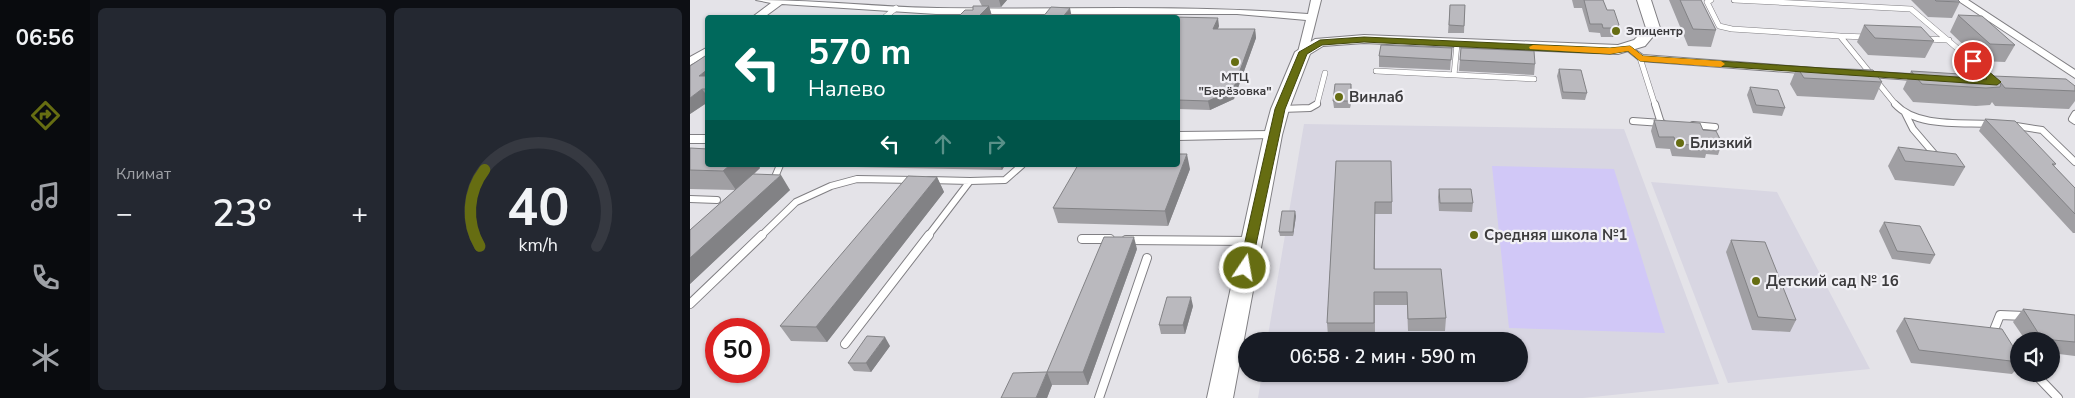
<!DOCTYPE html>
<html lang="ru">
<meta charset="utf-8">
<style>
:root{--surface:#171b24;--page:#242831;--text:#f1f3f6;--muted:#9ea1a6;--line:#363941;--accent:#666d12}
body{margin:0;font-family:"Nunito Sans",sans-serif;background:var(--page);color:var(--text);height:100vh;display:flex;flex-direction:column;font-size:19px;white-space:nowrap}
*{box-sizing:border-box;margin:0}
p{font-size:16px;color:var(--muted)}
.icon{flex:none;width:28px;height:28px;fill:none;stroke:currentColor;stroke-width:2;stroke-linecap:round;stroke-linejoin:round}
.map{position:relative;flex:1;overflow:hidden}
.sheet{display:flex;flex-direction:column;gap:8px;padding:8px;background:#0d0f14;width:600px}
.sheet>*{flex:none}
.hud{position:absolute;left:15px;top:15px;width:475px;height:152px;border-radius:5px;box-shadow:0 1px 4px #0004;background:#00695c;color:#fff;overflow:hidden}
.tools{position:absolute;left:1320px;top:332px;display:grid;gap:10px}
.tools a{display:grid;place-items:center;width:50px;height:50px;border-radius:50%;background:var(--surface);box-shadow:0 1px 4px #0004;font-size:25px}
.speed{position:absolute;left:15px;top:318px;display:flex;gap:10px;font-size:25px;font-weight:700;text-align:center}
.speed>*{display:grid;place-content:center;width:65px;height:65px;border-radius:50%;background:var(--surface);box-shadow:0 1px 4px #0004;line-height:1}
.speed .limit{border:8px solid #d22;background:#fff;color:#111}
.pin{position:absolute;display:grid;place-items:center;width:42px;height:42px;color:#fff;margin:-21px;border:2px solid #fff;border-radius:50%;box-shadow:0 1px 5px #0007}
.me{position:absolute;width:55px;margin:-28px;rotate:12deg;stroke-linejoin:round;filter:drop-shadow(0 0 4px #0008)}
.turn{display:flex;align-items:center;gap:18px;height:105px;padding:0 20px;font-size:22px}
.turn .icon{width:65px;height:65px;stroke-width:2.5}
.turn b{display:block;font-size:35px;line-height:42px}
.lanes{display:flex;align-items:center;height:48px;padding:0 20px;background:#0003;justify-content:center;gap:25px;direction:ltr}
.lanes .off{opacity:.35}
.big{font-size:38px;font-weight:600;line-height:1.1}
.sheet .widget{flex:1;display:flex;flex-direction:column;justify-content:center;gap:8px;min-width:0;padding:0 18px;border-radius:8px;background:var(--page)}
.sheet .dial{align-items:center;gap:0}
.dial svg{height:130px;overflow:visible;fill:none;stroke:var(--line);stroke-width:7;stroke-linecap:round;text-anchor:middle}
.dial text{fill:var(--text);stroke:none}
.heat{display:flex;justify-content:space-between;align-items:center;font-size:28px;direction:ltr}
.sheet .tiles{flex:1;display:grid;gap:8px;grid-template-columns:repeat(2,1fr)}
.trip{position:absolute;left:548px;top:332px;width:290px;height:50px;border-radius:25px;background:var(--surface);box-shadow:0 1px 4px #0004;font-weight:600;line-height:50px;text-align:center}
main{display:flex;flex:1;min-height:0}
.menu{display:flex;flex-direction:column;width:90px;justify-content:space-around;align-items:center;background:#090b0e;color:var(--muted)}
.menu .icon{width:35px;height:35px}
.menu .on{color:var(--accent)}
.menu b{font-size:22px;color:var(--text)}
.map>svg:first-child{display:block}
</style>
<main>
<nav class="menu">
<b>06:56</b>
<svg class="icon on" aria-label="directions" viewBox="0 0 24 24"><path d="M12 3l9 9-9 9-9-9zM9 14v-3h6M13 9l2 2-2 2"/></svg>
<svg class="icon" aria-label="music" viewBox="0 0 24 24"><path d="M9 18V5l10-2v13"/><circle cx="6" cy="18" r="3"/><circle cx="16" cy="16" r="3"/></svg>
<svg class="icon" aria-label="phone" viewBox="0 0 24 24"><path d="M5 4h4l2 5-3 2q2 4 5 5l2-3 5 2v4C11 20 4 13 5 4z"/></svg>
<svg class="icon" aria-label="climate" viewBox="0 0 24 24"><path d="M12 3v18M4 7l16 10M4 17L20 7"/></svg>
</nav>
<section class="sheet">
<div class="tiles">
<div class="widget"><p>Климат</p>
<div class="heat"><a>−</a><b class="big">23°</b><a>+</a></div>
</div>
<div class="widget dial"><svg viewBox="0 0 100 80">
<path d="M14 69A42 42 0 1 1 86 69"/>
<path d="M14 69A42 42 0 0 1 17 22" stroke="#666d12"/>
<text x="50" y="56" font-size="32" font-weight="700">40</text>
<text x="50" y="72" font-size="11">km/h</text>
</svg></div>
</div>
</section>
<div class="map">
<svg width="1385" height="398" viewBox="0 0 1385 398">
<rect width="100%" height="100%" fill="#e4e3e8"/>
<path fill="#d8d6e2" d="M614 124 934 129 1029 384 893 398H568L572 374H829V341H577Z
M961 182 1087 192 1180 369 1038 383Z"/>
<path fill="#d1c8f7" d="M802 166 924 169 975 333 819 328Z"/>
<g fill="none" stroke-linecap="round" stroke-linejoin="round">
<g stroke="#807f83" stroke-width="6">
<path id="lane-far2" d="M1021 0 1017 2 1029 26 1042 29 1150 36 1206 105
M1044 0 1221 9 1307 82
M194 18 206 8
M1150 36 1177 37
M1235 39 1259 40
M950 58 965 105
M686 71 844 79
M764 75 767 44
M625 105 627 104 635 73"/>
</g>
<g stroke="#807f83" stroke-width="8">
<path id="lane-far1" d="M965 104 971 123
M1205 104C1227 128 1272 122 1302 124
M591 109 620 108 627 104
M1215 113 1223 129 1247 157
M1385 114 1382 119 1385 121
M943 121 972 123
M1003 125 1025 127
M1320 125 1352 130 1385 162
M85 177 90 165
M280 181 315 180 332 165
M0 199 27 200
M71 236 106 202 141 186 167 179 224 180
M238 236 280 181 239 180"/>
</g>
<g stroke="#807f83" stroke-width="10">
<path id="lane" d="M392 239H420
M436 240 560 241
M0 304 72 235
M1308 334 1304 330 1310 315 1335 316
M155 344 239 235
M1345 374 1368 398
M409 398 457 258"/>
</g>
<g stroke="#807f83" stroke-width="2">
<path id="street" d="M66 0C127 0 187 7 247 8 371 10 494 4 618 14L621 0H631L618 52 613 55 608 52 616 20 547 14H246L92 4 73 18H61L81 3Z
M1267 0H1278L1385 70V78Z
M940 46 953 55 1125 68 1130 71 1125 74 950 61 935 49Z
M18 47V55L0 65V57Z
M1169 71 1237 75 1243 78 1237 81 1165 76V72Z
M583 131 587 132 589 135 587 138 488 140V132Z
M0 135H18V143H0Z"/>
</g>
<g stroke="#807f83" stroke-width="2">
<path id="secondary" d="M947 0H961L970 28 955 46 928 54 674 43 633 46 620 54 599 109 592 135 543 398H517L574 135 581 109 605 52 625 39 674 35 928 45 944 40 956 28Z"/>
</g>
<use href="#lane-far2" stroke="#fff" stroke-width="5"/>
<use href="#lane-far1" stroke="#fff" stroke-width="6"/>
<use href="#lane" stroke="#fff" stroke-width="8"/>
<use href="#street" fill="#fff" fill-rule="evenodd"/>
<use href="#secondary" fill="#fff" fill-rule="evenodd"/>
</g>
<path fill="#a09fa3" d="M289 0H317L311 7H299L302 16 301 18H267L292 6Z
M882 0H913L917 10 929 25 928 34 922 37H911L910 33 899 32 892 8H884Z
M979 0H1011L1026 30 1021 47 998 46Z
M1221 0H1268L1270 2 1262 18 1238 17Z
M760 5H775L774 33H758Z
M1268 15 1325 45 1315 62 1290 61 1260 32Z
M488 18 529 26 528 29H565L566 38 544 99 520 110 488 109Z
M1174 25 1244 41 1235 58 1178 55 1167 42Z
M762 48 760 70 689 67V56Z
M771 48 845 64 844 75 769 71Z
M18 54V102L0 114Z
M1107 67 1192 82 1184 100 1107 96 1100 84Z
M869 69 897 93 895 100 872 99 867 76Z
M1221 71 1385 86V101L1379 109 1305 106 1302 102 1300 105 1286 106 1223 102 1213 89Z
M1060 87 1095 108 1092 116 1063 113 1057 95Z
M662 92 660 108H644L643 101Z
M1295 119 1366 164 1364 166 1385 188V233H1383L1289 131Z
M964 120 1013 130 1032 143 1028 155 1016 154 1015 158 982 156 980 149 966 148 961 131Z
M1208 147 1275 167 1264 186 1205 180 1198 166Z
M0 148 18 165H68L70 168 64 174 100 190 0 284V230L45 190 0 189Z
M646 161 702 202V214H685V269L756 318 755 331H718L717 305H685V335L638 336 637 323Z
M117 165H315L312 170 117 166Z
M500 169 478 226 368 223 363 208Z
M247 177 254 192 137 342 101 341 90 326Z
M749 189 783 203 782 212 749 211 748 197Z
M606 216 603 236H590L589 232Z
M1194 222 1245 255 1240 264 1202 259 1189 231Z
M1041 240 1106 320 1100 332 1062 330 1036 252Z
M447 249 398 385H362L357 398V372Z
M503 306 495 334H471L469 325Z
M1333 309 1385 315V356L1361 353V341H1336L1323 322Z
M1214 318 1329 356V366L1322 374 1221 363 1206 331Z
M200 346 181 372 164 371 158 363Z"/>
<path fill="#828285" d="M309 0H317L311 7Z
M299 6 302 16 301 18H287Z
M380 8 382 18H372Z
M528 18 529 26 524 37 523 29Z
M929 25 928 34 922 37 923 28Z
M565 29 566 38 544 99 520 110 518 101Z
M18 69V85L9 76Z
M661 84 662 92 660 108V101Z
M12 89 18 97V102L0 114V98Z
M497 154 500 169 478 226 475 211Z
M40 165H68L70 168 46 190 33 171Z
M310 165H315L312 170Z
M91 175 100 190 0 284V258Z
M247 177 254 192 137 342 126 327Z
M605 211 606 216 603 236V232Z
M444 237 447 249 398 385 393 372Z
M501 297 503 306 495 334 493 325Z
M195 337 200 346 181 372 176 363Z
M357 372 362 385 357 398H346Z"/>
<path fill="#bab9be" stroke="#828285" d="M894 0H913L917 10H924L929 25 923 28H913L912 24H900Z
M990 0H1011L1026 30 1003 29Z
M1245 0H1268L1270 2 1246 1Z
M760 5H775L774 26 759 25Z
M283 6H299L287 18H267L275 10H283Z
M361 7 380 8 372 18H352Z
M1268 15 1292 16 1325 45 1300 44Z
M72 16H94L92 18H70Z
M439 16 528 18 523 29H565L543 90 518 101 488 100V18H438Z
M1174 25 1231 27 1244 41 1185 38Z
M691 45 762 48 761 60 689 56Z
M771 48 844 51 845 64 770 60Z
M18 54V69L9 76H18V89H12L0 98V66Z
M1107 67 1183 70 1192 82 1114 78Z
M869 69 891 70 897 93 873 92Z
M1221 71 1303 76 1376 79 1385 86V91L1315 88 1311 83 1310 87 1296 88 1232 84Z
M645 84H661L660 101H643Z
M1060 87 1088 90 1095 108 1066 105Z
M1295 119 1325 121 1366 164H1362L1385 188V214Z
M964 120 1010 123 1013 130 1026 131 1032 143 1017 142 1018 146 986 144 984 137H969Z
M1208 147 1266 154 1275 167 1215 161Z
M0 148 18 149V165H40L33 171 0 170Z
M488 154H497L475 211 363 208 388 165H488Z
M646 161H701L702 202H685L684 269H751L756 318 718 319 717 292H684V323H637Z
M63 174 91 175 0 258V230Z
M218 176 247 177 126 327 90 326Z
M749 189H781L783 203H750Z
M592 211H605L603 232H589Z
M1194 222 1230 226 1245 255 1207 251Z
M414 237H444L393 372H357Z
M1041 240 1075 242 1106 320 1068 317Z
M477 297H501L493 325H469Z
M1333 309 1385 315V342L1352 339Z
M1214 318 1312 329 1329 356V362L1229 350Z
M177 336 195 337 176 363H158Z
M357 372 346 398H311L323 373Z"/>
<path fill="#666d12" stroke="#42470c" d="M674 37 920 48 940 46 953 56 1297 79 1280 63V59L1283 58 1311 82 1307 85 950 61 938 51 920 54 674 42 632 45 617 54 595 109 561 268 559 271H551L549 268 585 109 609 52 630 40Z"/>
<path fill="#f59e0b" d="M843 45 920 48 940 46 953 56 1031 61 1035 64 1031 67 950 61 938 51 920 54 840 49 839 47Z"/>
<g fill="#666d12" stroke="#f1f0f5" stroke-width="2">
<circle cx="926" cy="31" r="5"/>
<circle cx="545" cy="62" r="5"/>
<circle cx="649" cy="97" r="5"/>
<circle cx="990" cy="143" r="5"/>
<circle cx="784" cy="235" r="5"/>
<circle cx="1066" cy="281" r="5"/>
</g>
<g text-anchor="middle" stroke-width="4.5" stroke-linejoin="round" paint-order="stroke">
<g font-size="12" font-weight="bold" fill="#3c3b3d" stroke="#f1f0f5" text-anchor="start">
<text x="936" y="35">Эпицентр</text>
<text x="545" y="81" text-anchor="middle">МТЦ<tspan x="545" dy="14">"Берёзовка"</tspan></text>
</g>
<g font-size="15" font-weight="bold" fill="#3c3b3d" stroke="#f1f0f5" text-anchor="start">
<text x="659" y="102">Винлаб</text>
<text x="1000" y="148">Близкий</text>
<text x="794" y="240">Средняя школа №1</text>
<text x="1076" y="286">Детский сад № 16</text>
</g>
</g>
</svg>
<div class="tools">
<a><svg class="icon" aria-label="sound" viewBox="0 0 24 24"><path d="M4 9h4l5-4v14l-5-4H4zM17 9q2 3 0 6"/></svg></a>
</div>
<div class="speed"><div class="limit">50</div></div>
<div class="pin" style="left:1283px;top:61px;background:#d93025"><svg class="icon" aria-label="arrive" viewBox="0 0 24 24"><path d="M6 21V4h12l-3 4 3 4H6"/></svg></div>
<svg class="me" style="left:555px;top:268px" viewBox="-20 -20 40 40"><circle r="17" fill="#666d12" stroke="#fff" stroke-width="3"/><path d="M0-11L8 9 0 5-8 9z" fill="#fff"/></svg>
<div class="trip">06:58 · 2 мин · 590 m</div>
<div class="hud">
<div class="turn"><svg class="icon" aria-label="left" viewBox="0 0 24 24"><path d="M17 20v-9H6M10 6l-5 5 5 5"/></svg><div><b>570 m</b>Налево</div></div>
<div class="lanes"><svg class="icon" aria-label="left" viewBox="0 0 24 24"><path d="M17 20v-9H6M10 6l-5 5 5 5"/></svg><svg class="icon off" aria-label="ahead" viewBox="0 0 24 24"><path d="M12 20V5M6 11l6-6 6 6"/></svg><svg class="icon off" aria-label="right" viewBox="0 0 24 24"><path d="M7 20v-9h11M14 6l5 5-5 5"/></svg></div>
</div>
</div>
</main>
